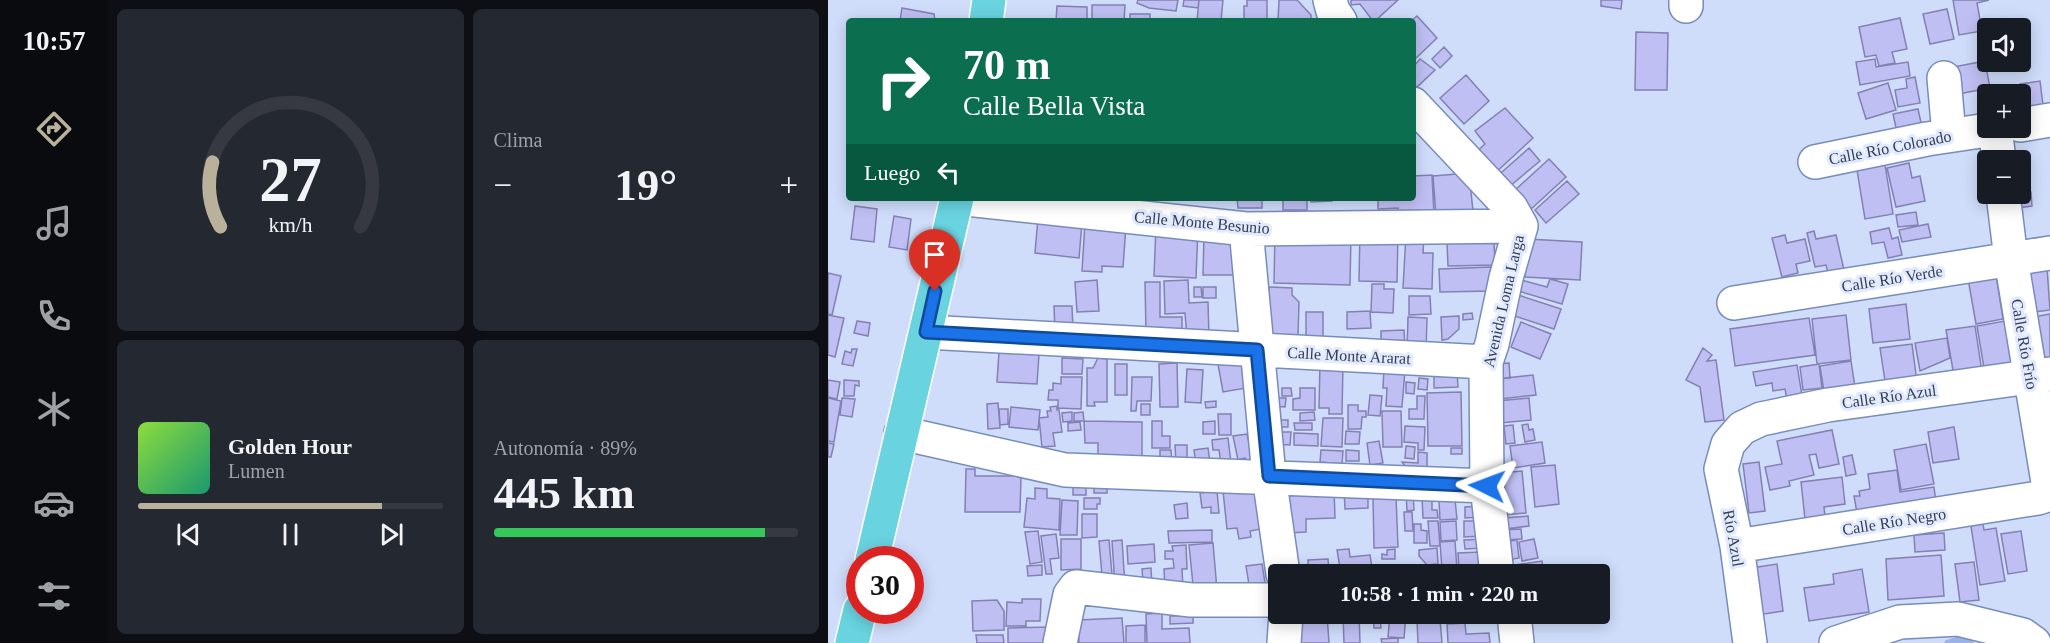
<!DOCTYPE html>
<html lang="es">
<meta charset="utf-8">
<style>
:root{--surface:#171b24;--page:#242831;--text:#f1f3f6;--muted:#9ea1a6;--line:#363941;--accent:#b9b19c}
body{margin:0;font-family:"Times New Roman",serif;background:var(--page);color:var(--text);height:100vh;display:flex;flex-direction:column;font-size:22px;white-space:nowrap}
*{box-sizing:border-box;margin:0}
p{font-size:20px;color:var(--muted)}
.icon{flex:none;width:33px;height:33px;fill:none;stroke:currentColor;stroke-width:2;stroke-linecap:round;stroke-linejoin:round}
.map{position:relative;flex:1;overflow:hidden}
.drawer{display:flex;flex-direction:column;gap:9px;padding:9px;background:#0d0f14;width:720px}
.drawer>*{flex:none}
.hud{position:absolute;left:18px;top:18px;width:570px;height:183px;border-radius:6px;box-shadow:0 3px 15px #0003;background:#0b6e4f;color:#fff;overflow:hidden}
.controls{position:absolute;left:1149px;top:18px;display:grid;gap:12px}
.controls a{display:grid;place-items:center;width:54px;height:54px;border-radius:6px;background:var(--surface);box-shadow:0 3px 15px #0003;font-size:30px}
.speed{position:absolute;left:18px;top:546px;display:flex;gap:12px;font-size:30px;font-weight:700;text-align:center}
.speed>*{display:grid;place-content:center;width:78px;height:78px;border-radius:50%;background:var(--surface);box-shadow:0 3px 15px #0003;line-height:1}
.speed .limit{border:9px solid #d22;background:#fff;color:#111}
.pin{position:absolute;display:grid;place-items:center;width:51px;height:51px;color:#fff;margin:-62px -26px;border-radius:50% 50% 50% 0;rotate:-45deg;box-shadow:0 0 6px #0007}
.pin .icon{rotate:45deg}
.me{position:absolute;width:66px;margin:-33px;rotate:273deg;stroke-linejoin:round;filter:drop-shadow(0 0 4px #0008)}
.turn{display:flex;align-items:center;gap:21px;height:126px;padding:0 18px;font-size:27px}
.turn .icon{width:78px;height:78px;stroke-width:2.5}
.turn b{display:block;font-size:42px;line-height:51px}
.then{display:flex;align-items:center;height:57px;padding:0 18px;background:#0003;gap:12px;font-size:22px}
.big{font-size:45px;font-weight:700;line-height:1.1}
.drawer .widget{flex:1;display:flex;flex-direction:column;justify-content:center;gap:9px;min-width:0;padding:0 21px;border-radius:9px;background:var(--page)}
.drawer .dial{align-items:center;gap:0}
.dial svg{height:156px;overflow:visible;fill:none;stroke:var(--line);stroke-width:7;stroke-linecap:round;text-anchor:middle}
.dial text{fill:var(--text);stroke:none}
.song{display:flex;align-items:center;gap:18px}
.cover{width:72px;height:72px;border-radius:9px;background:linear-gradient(135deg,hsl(90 70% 55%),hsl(160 70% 35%))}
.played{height:6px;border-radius:3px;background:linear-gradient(90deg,var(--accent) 80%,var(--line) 80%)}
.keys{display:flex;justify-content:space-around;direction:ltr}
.heat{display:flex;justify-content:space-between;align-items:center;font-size:33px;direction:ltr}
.charge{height:9px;border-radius:4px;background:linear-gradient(90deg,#34c759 89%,var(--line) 0)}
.drawer .tiles{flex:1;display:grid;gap:9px;grid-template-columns:repeat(2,1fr)}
.trip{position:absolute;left:440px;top:564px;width:342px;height:60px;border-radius:6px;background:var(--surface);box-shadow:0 3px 15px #0003;font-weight:700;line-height:60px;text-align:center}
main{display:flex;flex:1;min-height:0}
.dock{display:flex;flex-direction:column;width:108px;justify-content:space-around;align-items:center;background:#090b0e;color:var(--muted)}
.dock .icon{width:42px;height:42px}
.dock .on{color:var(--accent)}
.dock b{font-size:27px;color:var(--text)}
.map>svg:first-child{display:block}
</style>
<main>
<nav class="dock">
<b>10:57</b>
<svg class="icon on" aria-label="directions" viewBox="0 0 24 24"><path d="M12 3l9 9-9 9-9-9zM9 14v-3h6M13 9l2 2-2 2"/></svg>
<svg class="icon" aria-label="music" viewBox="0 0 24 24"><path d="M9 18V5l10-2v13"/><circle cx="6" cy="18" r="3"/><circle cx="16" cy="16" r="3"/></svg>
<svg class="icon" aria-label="phone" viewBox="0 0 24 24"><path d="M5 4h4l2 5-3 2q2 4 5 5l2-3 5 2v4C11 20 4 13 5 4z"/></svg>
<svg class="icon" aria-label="climate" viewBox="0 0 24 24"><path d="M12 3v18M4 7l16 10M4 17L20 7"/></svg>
<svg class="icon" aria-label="car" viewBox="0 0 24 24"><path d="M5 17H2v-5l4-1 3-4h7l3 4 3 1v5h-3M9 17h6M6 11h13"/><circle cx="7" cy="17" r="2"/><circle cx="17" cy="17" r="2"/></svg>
<svg class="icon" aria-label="filters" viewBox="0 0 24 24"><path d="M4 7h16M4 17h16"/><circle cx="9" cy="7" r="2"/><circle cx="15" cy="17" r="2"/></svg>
</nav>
<section class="drawer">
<div class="tiles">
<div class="widget dial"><svg viewBox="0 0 100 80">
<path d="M14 69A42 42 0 1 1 86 69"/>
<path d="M14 69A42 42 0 0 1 10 36" stroke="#b9b19c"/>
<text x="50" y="56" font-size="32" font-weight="700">27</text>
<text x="50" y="72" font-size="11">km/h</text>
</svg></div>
<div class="widget"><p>Clima</p>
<div class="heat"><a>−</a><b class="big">19°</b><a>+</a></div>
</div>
<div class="widget">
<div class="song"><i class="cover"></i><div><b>Golden Hour</b><p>Lumen</p></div></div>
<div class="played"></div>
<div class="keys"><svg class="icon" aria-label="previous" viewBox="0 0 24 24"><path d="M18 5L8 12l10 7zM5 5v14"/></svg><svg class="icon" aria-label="pause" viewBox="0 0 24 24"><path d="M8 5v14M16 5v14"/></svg><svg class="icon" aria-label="next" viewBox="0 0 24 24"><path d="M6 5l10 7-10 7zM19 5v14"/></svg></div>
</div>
<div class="widget"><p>Autonomía · 89%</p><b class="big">445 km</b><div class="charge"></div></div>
</div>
</section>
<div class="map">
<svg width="1222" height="643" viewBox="0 0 1222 643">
<rect width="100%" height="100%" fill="#cfddfb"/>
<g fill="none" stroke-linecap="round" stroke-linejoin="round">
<path stroke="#9ab2e8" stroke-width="7" d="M1120 643 1130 640 1142 643"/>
</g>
<path fill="#c0bff3" stroke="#8380b2" stroke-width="1.5" d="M310 0H350L348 11 321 8 309 3Z
M356 0H371L370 8 355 6Z
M371 0H395L393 21H369Z
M419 0H439V21H416V6H419Z
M451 0H469L483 15V21H450Z
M523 0H570L547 21H545L532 4 523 5Z
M773 0H794L793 9 773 6Z
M1125 0H1161L1149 3 1154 31 1131 35Z
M264 5H297L296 21 264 20Z
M229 6 259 7V21H228Z
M74 8 106 14 107 21H72Z
M1119 9 1126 39 1102 44 1095 14Z
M302 14H322V21H302Z
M589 16 609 38 585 61V21H583Z
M1072 18 1079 49 1064 52 1067 63 1051 66 1048 55 1037 57 1031 27Z
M808 32 840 33 839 90H807Z
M616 47 624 56 612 68 604 59Z
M592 59 607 70 589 87 585 85V67Z
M1047 59 1048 67 1080 62 1082 76 1032 85 1028 62Z
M1157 61 1162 88 1125 95 1120 68Z
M638 75 661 101 636 124 612 98Z
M1087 77 1092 103 1070 107 1067 90 1079 88 1078 79Z
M1212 81 1216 113 1195 116 1192 84Z
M1060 83 1068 110 1038 119 1030 93Z
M1188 87 1189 94H1164V90Z
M677 108 705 138 664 176 645 155 657 144 647 131Z
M1090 109 1095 132 1070 137 1065 114Z
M701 148 712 161 676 191 666 179Z
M721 159 738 177 701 211 685 192Z
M1081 163 1084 178 1092 176 1097 201 1068 207 1059 168Z
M1057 165 1065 214 1037 219 1029 170Z
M641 173 645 211 608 215 605 176Z
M604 175 606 215 570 217V208L550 209V198H585V176Z
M739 181 751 194 718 223 707 210Z
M1203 192 1204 206 1182 209 1181 194Z
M409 198H434V208H410Z
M455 198H479V210H455Z
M482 198H504V201L483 202Z
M27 206 49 209 46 242 23 239Z
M1088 212 1090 225 1070 227 1068 215Z
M66 216 83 219 79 250 61 247Z
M210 218 254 223 251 258 207 253Z
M257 223 298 225 295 267 274 266V272L254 271Z
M1100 224 1103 237 1074 242 1071 230Z
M328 226 370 228 368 278 326 276Z
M1061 228 1064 239 1070 237 1074 255 1060 258 1056 242 1044 244 1042 232Z
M532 231H570L569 282 531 281Z
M986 231 988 239 1008 235 1016 270 1000 273 998 265 987 267 979 233Z
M447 233 523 234 522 285 446 283Z
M578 235 596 236 595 253H605L604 289 575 288Z
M957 235 959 243 977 239 982 261 968 264 970 273 954 277 944 238Z
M376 236H413L412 275H375Z
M699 239 754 242 752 280 697 277Z
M666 241 667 265 620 266 619 242Z
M663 267 664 291 612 292 611 269Z
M1219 268 1222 310 1198 313 1192 272Z
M1167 269 1175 319 1148 324 1139 273Z
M0 273 13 276 4 315 0 314Z
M690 279 719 287 722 279 740 284 734 304 687 290Z
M269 280 271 311 249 312 247 282Z
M360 280 361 303 380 302 381 337 359 338 357 313 337 314 336 281Z
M317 282H332V317H354V333H318Z
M544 284H556V289H566L565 313 543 312Z
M366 287H373L374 297H366Z
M375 287H388V298H375Z
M441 287 464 288V295L471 302 470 336 439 335Z
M684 293 733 309 726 329 678 313Z
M581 296H602L603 314 581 315Z
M1078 304 1082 339 1045 343 1041 309Z
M226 306H244L245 331H227Z
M542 311 543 328 519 329V312Z
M478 312H495V338H478Z
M644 313 645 319 635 320V314Z
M1222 314V363L1209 366 1200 318Z
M0 315 16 318 7 357 0 355Z
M1018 315 1023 360 989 364 984 319Z
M631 316V329L620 339 614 340 613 317Z
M580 317 599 318 598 351 579 350Z
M981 318 987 355 907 366 902 329Z
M29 321 42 323 40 336 26 333Z
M1177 321 1185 370 1157 374 1149 326Z
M693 322 723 334 712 359 683 347Z
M1147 326 1154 372 1126 376 1118 330Z
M576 330 577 347H553V331Z
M1119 338 1122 358 1092 371 1087 343Z
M1084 344 1090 390 1059 394 1052 348Z
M875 348 884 355 879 361 888 360 896 420 877 422 872 387 858 380Z
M24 349H29L25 366 14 364 17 351 23 353Z
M171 352 211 354 209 384 169 382Z
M234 358 255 359 254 374H234Z
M270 358 279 359V402H266L267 406H259V368H265Z
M419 359 424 387 395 392 390 364Z
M1023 361 1029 400 998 404 992 366Z
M349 363 350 407H332L331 364Z
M492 363 515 364 514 414H501V408H491Z
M681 363 682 378 661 379 660 364Z
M287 364H299V395H287Z
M991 364 994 388 975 390 972 367Z
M969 365 976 408 961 410 957 389 945 391 944 383 928 386 925 372Z
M359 369 375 370 373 403 357 402Z
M556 369 577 370 574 407 558 406 559 388H555Z
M606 371H629L630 387 606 388Z
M705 375 708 395 663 400 660 380Z
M233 377H254L253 409 230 408V400H220L221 390H225V383L233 384Z
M304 377H324L323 401H309L308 411H303Z
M591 378 600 379 599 390 590 389Z
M0 380 12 382 9 399 0 397Z
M16 380 31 381V386L27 385 26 396H16Z
M578 382 587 383 586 394 578 393Z
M454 388H463L464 396H454Z
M472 388H487V410H465V399L472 398Z
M633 392 634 446H600L599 393Z
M542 395 554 396 552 416 540 415Z
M589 396H597L596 419H581V409H589Z
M0 398 13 401 6 442 0 441Z
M14 398 27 399 24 417 12 415Z
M447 398H458L457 407 446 406Z
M701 398 703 420 672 423 669 401Z
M388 401V407L378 408 377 402Z
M170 403 172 428 160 429 159 404Z
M313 404H322V415H313Z
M520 405H530V411H538V417H534L533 429H520Z
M229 406V410H231L234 432 225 433 227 446 214 447 211 418 220 417 219 411H223L222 407Z
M183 407 212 410 210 430 181 427Z
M171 409H180V424L172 425Z
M554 411H573L574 447H555Z
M244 412V421L235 422 234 413Z
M255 412 256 421H246V413Z
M486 412 487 420 472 421V413Z
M390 414H403V435H391Z
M495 418H515L514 447 493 446Z
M451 420H460V427H451Z
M256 421 314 422V464H270V443H257Z
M324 421H334V436H342V448H324Z
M387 421V434H375V422Z
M252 422 253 430 240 431V423Z
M466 423H484V430H467Z
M700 424 701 430 705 429 707 440 697 442 694 425Z
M685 425 687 443 678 444 676 426Z
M577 426 597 427 596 450H590V443L576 442Z
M1126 427 1131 459 1105 463 1100 432Z
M1004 430 1011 464 991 468 988 454 981 455 986 475 961 481 962 486 942 490 937 467 954 464 949 441Z
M518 431 532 432 531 444H517Z
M448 432H463L462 445 448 444Z
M466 433 490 434V446L466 445Z
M419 434 425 462 418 463 417 458 410 460 405 436Z
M400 438 403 463 393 464 391 450H385L384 440Z
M551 441 555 463 542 465 539 443Z
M714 442 717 463 685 468 682 446Z
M0 443 6 444 3 457H0Z
M1098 444 1106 484 1073 490 1066 450Z
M347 445H359V464L348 465Z
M578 446 587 447 586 459 577 458Z
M380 448 382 463 368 465 366 450Z
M623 448H634V454H623Z
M332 450H343L344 463H332Z
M493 450 515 451 514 464 492 462Z
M518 450 531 451V461H518Z
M590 452 599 453V471L580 470 574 462 590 463Z
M1024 455 1028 474 1018 476 1015 457Z
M931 462 937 511 921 513 915 464Z
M727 465 731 504 707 507 703 467Z
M138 469H147V476H193L192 512H137Z
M1069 470 1072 492 1106 487 1108 502 1029 513 1026 496H1032L1031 491 1042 489 1040 474Z
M694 471 698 513 675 515 672 473Z
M1014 477 1017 504 996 507 998 526 978 528 973 482Z
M266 485H279V493H266Z
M245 487H258V495H245Z
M428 487 433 529 422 531 423 537 411 539 409 528 399 529 395 491Z
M207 488 219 489V498L232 499 231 530 196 527 199 498 207 499Z
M506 488 507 518 478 519V532L460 533 458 490Z
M516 489 540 495V508L517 509Z
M389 491 391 513H383V507L374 508 372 493Z
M578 492H585L586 510 579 511Z
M604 496V510H609L610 518H595L594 497Z
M568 497 570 547 546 548 545 498Z
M256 498H272V504H269V509H256Z
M234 500 250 501 249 535H232Z
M627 500 629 519 612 520 611 501Z
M359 503 360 518 348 519 346 505Z
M651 506 652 517 637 518V507Z
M576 512H584L585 531H577Z
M254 514H269V537L254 538Z
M700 516 701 526 677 529 676 518Z
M600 521H610L612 546H602Z
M628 521 629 540 613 541 612 522Z
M636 521H655V536L636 537Z
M586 524H593V530L599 531V543H586Z
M1155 524 1156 530 1168 528 1177 581 1152 585 1143 526Z
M693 529 694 539 676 540V530Z
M384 530V542L341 543 340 531Z
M210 531 214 562 202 564 197 532Z
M1193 531 1199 571 1180 574 1173 534Z
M1116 533 1117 550 1087 552 1086 535Z
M228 534 231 558 222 559 224 574H218L213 536Z
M233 539H253V569L233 570Z
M655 539 656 548 637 549 636 540Z
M706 539 710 558 694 561 691 542Z
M281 540 285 586 275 587 271 541Z
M294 540 297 586H287L284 541Z
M689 540 691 558 680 560 677 542Z
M627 541 629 570H614L612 542Z
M385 543 389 590 365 585 361 545Z
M326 544 327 562 300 564 299 546Z
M358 545 359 569H354L355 588H337L336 569 346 568 345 559H337V551H345L344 546Z
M609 548 610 564 599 565 591 556V550Z
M521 549 522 557 542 555 545 574H513L509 550Z
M567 549V559H554V554L559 555V550Z
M652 552 653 570 631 571 630 553Z
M1113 555 1116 596 1060 600 1058 559Z
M500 559 501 570H490V574H480V560Z
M714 561 716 574H682L680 566Z
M1146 562 1151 600 1132 602 1127 564Z
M434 564 438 589 422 591 418 566Z
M949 564 955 611 923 616 917 569Z
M214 565V575L200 576 199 566Z
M323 568 324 588 316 594 314 569Z
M1034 569 1041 612 981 621 976 588 1006 584 1005 574Z
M194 599H213L212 621H198V626H178L179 602 194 603Z
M169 600 176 611V630L145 631 144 601Z
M334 613V629L361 628 362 643H319L318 614Z
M499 614 501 643H465L464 616Z
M515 614H531L532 643H516Z
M562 614 578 615 576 638 560 637Z
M365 615V623L342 624V616Z
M552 615 553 628H546L545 616Z
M294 618 296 643H251L250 620Z
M612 619 614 643H590L589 620Z
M637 623 638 634 661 633 662 643H620L619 624Z
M317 625V643H298V626Z
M222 627V643H180V628Z
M148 635H175L176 643H149Z
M570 638V643H554L553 639Z"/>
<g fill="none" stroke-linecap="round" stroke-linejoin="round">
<g stroke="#788cbb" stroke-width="36">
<path id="minor" d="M502 0 505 11 512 21
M858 6V0
M1116 78 1121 135
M585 104 683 208 693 226 678 278 664 344 658 362 659 486 669 574
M1192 125 1222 120
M1167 128 1171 160
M987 162 1099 139 1173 128
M1175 194 1183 259 1222 494
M129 198 418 229 693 226
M418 229 441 476 455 574
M906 303 1222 253
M98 332 658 362
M73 433 237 470 659 486
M909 546 1210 498 1222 494
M686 614 689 643
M232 643 242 595 248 587 363 600H450
M456 643 458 614
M922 643 909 546 893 469 900 444 914 428 933 419 1000 405 1222 374
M1008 643 1072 622 1130 619 1195 635 1206 643"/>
</g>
<g stroke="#fff" stroke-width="36">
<path id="highway" d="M158 21 161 0
M44 560 129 198
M24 643 32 610"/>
</g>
<use href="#minor" stroke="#fff" stroke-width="33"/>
<use href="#highway" stroke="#69d3e0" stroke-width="33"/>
</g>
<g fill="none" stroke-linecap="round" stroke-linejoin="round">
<g stroke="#114b97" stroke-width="15">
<path id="route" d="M107 291 98 332 429 350 441 476 659 486"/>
</g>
<use href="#route" stroke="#1a73e8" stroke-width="10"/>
</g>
<g text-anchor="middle" stroke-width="6" stroke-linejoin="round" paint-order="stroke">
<g font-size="16" fill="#333c50" stroke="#e1eaff">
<text transform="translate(1062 147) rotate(-11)" y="6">Calle Río Colorado</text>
<text transform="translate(374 222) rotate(5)" y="6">Calle Monte Besunio</text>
<text transform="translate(1064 278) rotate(-9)" y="6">Calle Río Verde</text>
<text transform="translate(675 301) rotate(-77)" y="6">Avenida Loma Larga</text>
<text transform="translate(1197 344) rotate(80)" y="6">Calle Río Frío</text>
<text transform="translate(521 355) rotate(3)" y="6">Calle Monte Ararat</text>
<text transform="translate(1061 396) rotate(-8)" y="6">Calle Río Azul</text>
<text transform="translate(1066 521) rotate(-9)" y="6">Calle Río Negro</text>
<text transform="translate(906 538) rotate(80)" y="6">Río Azul</text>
</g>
</g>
</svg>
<div class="controls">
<a><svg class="icon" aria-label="sound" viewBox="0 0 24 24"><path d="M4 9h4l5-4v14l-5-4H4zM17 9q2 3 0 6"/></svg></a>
<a>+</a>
<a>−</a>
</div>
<div class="speed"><div class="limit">30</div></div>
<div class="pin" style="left:107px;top:291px;background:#d93025"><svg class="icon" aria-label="arrive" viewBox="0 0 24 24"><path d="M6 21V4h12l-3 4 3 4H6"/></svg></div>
<svg class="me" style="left:659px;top:486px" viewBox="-20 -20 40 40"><path d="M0-17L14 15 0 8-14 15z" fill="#1a73e8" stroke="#fff" stroke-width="4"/></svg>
<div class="trip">10:58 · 1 min · 220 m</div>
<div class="hud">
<div class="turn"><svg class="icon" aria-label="right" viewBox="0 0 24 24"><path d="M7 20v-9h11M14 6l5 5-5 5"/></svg><div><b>70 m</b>Calle Bella Vista</div></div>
<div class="then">Luego<svg class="icon" aria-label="left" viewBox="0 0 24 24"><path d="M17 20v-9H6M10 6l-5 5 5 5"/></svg></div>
</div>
</div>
</main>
